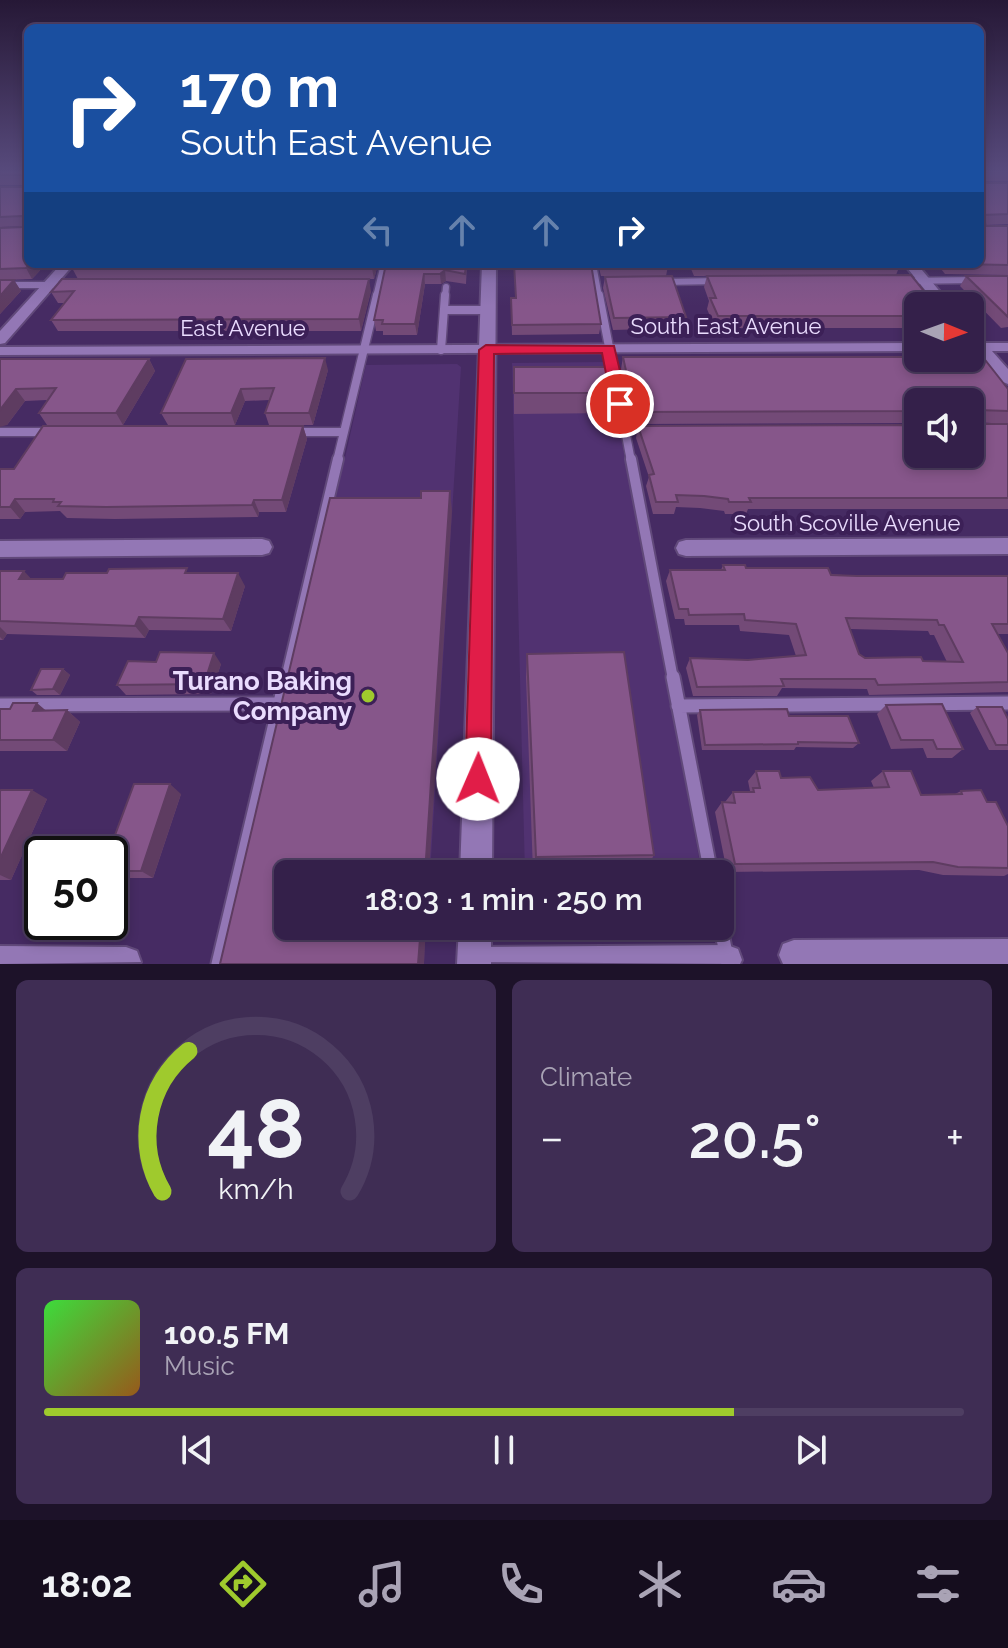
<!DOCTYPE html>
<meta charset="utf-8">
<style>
:root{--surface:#34204a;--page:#3f2d54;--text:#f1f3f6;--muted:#a9a3b5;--line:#4e3e62;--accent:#9fca2d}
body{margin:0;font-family:Raleway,sans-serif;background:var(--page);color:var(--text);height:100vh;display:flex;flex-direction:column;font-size:30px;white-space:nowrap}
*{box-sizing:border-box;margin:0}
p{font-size:26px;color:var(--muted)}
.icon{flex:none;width:44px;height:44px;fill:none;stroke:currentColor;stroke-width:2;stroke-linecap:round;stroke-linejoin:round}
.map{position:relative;height:964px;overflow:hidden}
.drawer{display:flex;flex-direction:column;gap:16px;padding:16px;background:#1d1229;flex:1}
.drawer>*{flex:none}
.banner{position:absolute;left:24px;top:24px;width:960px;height:244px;border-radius:12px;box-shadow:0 4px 12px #0003,0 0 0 2px var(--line);background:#1a4fa0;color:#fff;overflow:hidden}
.needle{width:52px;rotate:91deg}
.tools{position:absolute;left:904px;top:292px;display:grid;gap:16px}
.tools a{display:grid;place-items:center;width:80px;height:80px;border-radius:12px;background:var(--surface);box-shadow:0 4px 12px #0003,0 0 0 2px var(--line);font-size:40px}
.speed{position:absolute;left:24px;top:836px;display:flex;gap:16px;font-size:40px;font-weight:700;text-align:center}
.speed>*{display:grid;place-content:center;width:104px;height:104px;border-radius:50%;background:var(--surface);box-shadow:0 4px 12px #0003,0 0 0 2px var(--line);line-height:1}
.speed .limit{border:4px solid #111;border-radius:12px;background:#fff;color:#111}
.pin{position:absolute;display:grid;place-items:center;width:68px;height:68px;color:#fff;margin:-34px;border:4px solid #fff;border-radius:50%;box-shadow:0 2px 8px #0007}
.me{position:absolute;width:88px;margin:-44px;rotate:1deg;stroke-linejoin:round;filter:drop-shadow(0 0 6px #0008)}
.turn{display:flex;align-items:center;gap:28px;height:168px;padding:0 24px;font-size:36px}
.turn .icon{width:104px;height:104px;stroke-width:2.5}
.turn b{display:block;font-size:56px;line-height:68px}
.lanes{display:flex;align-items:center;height:76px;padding:0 24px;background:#0003;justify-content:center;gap:40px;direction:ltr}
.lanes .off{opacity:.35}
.big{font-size:60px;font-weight:600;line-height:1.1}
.drawer .widget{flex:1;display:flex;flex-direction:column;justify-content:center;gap:12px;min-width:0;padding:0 28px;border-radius:12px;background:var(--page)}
.drawer .dial{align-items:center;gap:0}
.dial svg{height:208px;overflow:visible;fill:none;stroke:var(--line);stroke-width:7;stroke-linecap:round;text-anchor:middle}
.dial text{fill:var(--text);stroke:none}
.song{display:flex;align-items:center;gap:24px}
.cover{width:96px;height:96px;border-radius:12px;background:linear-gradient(135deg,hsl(120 70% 55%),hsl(30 70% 35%))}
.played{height:8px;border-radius:4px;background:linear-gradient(90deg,var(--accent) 75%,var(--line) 75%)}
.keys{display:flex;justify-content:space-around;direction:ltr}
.heat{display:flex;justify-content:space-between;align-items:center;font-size:44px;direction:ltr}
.drawer .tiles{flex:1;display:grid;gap:16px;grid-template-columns:1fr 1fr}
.widget:last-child{grid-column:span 2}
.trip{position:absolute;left:274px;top:860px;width:460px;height:80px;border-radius:12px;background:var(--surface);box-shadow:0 4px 12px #0003,0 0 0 2px var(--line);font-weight:600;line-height:80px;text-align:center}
.tabs{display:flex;height:128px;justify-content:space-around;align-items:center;background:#150d1e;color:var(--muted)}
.tabs .icon{width:56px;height:56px}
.tabs .current{color:var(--accent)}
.tabs b{font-size:36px;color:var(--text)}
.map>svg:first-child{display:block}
</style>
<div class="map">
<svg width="1008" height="964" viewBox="0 0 1008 964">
<rect width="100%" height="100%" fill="#462b63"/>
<path fill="#513271" d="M607 362 617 415 702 874H525L512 363Z
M457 364 461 367 430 874H288V926H426L424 964H230L366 365Z"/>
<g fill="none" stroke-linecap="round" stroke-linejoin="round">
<g stroke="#61497a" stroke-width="9">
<path id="service-far3" d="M593 264 599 297
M903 281 973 280
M663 282 717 281
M0 285H69
M376 297 384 264
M445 297 446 287"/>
</g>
<g stroke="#61497a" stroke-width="11">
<path id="service-far2" d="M599 295 631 461
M445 310H488
M441 350 445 295
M0 432H49
M295 432H344
M337 461 377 295"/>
</g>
<g stroke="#61497a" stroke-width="14">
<path id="service-far1" d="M631 459 673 679
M286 679 338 459"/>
</g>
<g stroke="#61497a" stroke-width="17">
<path id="service" d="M673 677 711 874
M0 705 280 704
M678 706 1008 703
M720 923 728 964
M218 964 286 677"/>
</g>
<g stroke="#61497a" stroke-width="4">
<path id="minor" d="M61 264H74L5 343 0 344V331Z
M904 264H917L952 306H938Z
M970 331 984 343H1008V351H992L1008 369V384L1003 382 976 351 970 350Z
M918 343V351L0 355V347Z
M1008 538V554L686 556 679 554 676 548 679 542 686 540Z
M262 539 269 541 272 547 269 553 262 555 0 557V541Z
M1008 939V964H783L779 955 783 944 794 940Z
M727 945 738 949 742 960 740 964 459 962 463 951 474 947Z
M0 946 126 947 137 951 141 962 0 964Z"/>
</g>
<g stroke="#61497a" stroke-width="4">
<path id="secondary" d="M482 264H496L492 874H460Z
M459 926H491V964H457Z"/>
</g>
<use href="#service-far3" stroke="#9377b5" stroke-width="6"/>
<use href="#service-far2" stroke="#9377b5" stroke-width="8"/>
<use href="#service-far1" stroke="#9377b5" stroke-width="10"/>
<use href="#service" stroke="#9377b5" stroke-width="13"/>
<use href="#minor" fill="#9377b5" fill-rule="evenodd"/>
<use href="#secondary" fill="#9377b5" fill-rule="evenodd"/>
</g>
<path fill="#734a77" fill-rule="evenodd" d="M0 171H28V264H46L32 279 4 280H14L21 291 0 314V228L25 226 0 227V187H24L26 185H0Z
M980 171H1008V181H982L984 183H1008V224L985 225 986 226H1008V275L945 274 937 264H980Z
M378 264 374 279H78L72 268Z
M386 264H467L466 284 446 281 441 284H425L417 335H383V331H376L374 320Z
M514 264H591L601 324 599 334 512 335 511 298H516Z
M598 264H667L668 266 666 276H601Z
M689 264H891L900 265 896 275 694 276Z
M1008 275V327L1001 328 960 286 966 276Z
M707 276 918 306V328H715L707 309 709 301 704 287Z
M605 277 686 317 683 328 613 330 603 288Z
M371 291 361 331H58L51 320 64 303H58L51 292Z
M623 357 1008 389V424L975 422 978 424H1008V509H748L746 514H725L724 511 700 508 676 507 674 514H653L646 486 649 477 636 438 638 426 970 454 918 402V423L633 424 621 369Z
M0 359H149L155 371 123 425H47L39 413 47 400 25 401 7 425Z
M186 359 328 370 313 425H269L265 413 269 400 245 401 235 425H168L161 413Z
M514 367 618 393 615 413 514 414Z
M303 426 307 439 286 512H259L258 517 115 519 67 518 60 511 25 512 20 519H0V469H14Z
M723 565 746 568 857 576H1008V634H997L1008 653V692L869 695 867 689 782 688 777 696H693L686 668 690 658 748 660 796 656 789 635 740 631 739 625H685L684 619H675L666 581 670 570H721ZM850 629 928 631 930 635H934L947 662 865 658 859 654Z
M0 571 32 579H63L189 573 245 586 231 631 149 630 145 638 7 634 3 640H0Z
M527 654 654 855 645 871 533 872 526 677Z
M156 662 221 664 211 694 126 695 117 685Z
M63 669 70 675 60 695H37L31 690Z
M886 705 963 749 952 758H927L923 748 891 749 877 714Z
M977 707 1008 719V750H989L970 713Z
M0 709 67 710 80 722 67 751H0Z
M700 710 789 716 859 743 853 748 796 747 794 750H702L697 715Z
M756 771 781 778 818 790 874 788 871 781 883 771 921 795 955 794 961 791 987 802 1008 826V874L1004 876 943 875 919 870 727 872 715 812 722 802H725L733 792 750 791 748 781Z
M0 791 47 799 11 880H0Z
M181 794 153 878H116L110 875V854Z"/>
<path fill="#5e3c61" d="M30 264H46L32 279 26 268Z
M374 264H378L374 279 372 268Z
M445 270 446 281 441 284 440 274Z
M424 274 425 284 417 335 415 324Z
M369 279 371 291 361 331 359 319Z
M14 280 21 291 0 314V296Z
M325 358 328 370 313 425 309 413Z
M149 359 155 371 123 425 116 413Z
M16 389 25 401 7 425 0 427V410Z
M241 389 245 401 235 425 231 413Z
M303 426 307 439 286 512 282 500Z
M450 491 452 511 429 874H425Z
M15 499 25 512 20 519 10 507Z
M254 500 259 512 258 517 252 505Z
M24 571 36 584 19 579Z
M238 573 245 586 231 631 223 619Z
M139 617 149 630 145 638 135 626Z
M0 627 7 634 3 640 0 637Z
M214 653 221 664 211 694 204 684Z
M63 669 70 675 60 695 53 689Z
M37 703 50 714 33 711Z
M67 710 80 722 67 751 53 740Z
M170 784 181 794 153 878 141 871Z
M32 790 47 799 11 880 0 875V859Z
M421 926H426L424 964H418Z"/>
<path fill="#86568a" stroke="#5e3c61" stroke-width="2" fill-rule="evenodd" d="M0 171H28V181L24 175H0Z
M980 171H1008V172H985L980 176Z
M980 178 984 183H1008V214L983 215 986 226H1008V265L957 264H980Z
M28 183V264H30L26 268 0 269V228L24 227 25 219 22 216 0 217V187H24Z
M76 264H374L372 268H72Z
M386 264H466L465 274 445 270 440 274H424L415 324H382L383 320H374Z
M514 264H591L601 324 512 325 511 298H516Z
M602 264H667L668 266 602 267Z
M695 264H891L900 265 696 266Z
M911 275 936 306H918V316H718L710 298H716L707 276Z
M672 276 686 317 614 318 605 277Z
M966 276H1008V317Z
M62 279H369L359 319 51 320 74 291 51 292Z
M0 280H14L0 296Z
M970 356H982L1008 389V411L977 410 972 414 973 421 978 424H1008V498H749L751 502H729L728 499 704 496 676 495 678 502H656L649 475 654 474 638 426 918 425V454H970V402H918V411L635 412 623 357H918V358H970Z
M325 358 309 413H265L274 388 241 389 231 413H161L186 359Z
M0 359H149L116 413H39L56 388 16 389 0 410Z
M514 367H613L618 393H514Z
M43 426H303L282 500H254L252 505 106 507 58 506 61 502H53L54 499H15L10 507H0V469H14Z
M421 491H450L425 874H288V926H421L418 964H220L330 498H421Z
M723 565H745L746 568H828L831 575 857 576H1008V624H992L1008 653V682L878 685 875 679H781L784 686 697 687 690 658 748 660 806 655 796 624 745 620 744 614 689 615 688 609H679L670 570H725ZM846 618 937 620 939 625H944L963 662 923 661 921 657 865 658 859 654Z
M187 568 185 573H238L223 619 139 617 135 626 0 621V571H24L19 579H63L66 573H107L109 569Z
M160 652 214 653 204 684 117 685 128 661 156 662Z
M624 652 654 855 536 857 527 654Z
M41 669H63L53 689 31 690Z
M13 703H37L33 711 67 710 53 740H0V709H10Z
M942 704 963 749H937L933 740H901L886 705Z
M977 707H1002L1008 719V745H996Z
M787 709 789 716H848L859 743 798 742V744L705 745 700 710Z
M756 771H779L781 778 810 777 818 790 889 787 883 771H911L921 795 962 794 961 791 981 790 987 802H996L1008 826V868L958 867 933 862 735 864 722 802 735 803 733 792H754L753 788H760Z
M134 784H170L141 871H110V854H108Z
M1 790H32L0 859V791Z"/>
<linearGradient id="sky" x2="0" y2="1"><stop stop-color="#261836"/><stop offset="0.56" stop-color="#574a7c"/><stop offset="1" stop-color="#574a7c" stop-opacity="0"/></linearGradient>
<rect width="1008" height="306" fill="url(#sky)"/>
<path fill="#e11d48" stroke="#92132f" stroke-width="2" d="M486 345 614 346 628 404 620 409 612 404 602 353 494 354 491 779 487 788 478 792 469 788 465 779 479 350Z"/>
<circle fill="#9fca2d" stroke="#3c2057" stroke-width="3" cx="368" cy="696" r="8"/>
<g text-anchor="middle" stroke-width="8" stroke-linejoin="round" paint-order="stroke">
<g font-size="22" fill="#eadcfe" stroke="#3c2057">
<text x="726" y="334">South East Avenue</text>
<text x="243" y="336">East Avenue</text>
<text x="847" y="531">South Scoville Avenue</text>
</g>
<g font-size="26" font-weight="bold" fill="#eadcfe" stroke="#3c2057" text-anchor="end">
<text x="352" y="690">Turano Baking<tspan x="352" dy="30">Company</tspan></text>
</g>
</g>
</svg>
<div class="tools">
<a><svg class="needle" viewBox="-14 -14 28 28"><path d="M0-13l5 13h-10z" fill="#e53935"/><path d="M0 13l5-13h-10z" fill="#a9a3b5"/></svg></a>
<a><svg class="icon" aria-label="sound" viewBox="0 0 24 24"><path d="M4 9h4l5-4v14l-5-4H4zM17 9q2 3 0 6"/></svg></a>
</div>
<div class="speed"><div class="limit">50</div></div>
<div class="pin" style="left:620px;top:404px;background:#d93025"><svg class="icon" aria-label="arrive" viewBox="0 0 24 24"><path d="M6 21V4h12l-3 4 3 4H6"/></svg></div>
<svg class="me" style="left:478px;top:779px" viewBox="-20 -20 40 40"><circle r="19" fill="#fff"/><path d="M0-13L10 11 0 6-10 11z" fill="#e11d48"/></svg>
<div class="trip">18:03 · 1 min · 250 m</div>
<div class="banner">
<div class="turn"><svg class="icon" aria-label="right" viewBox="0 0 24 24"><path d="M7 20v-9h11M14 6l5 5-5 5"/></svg><div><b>170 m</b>South East Avenue</div></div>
<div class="lanes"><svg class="icon off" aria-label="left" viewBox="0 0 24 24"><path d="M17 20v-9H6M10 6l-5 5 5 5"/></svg><svg class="icon off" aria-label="ahead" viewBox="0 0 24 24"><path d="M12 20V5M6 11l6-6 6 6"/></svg><svg class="icon off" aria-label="ahead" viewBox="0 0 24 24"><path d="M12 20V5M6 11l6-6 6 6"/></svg><svg class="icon" aria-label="right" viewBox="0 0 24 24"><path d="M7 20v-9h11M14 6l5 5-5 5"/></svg></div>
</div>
</div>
<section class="drawer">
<div class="tiles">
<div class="widget dial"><svg viewBox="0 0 100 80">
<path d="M14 69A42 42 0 1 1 86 69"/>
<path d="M14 69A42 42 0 0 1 24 15" stroke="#9fca2d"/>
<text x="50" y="56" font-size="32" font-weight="700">48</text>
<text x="50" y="72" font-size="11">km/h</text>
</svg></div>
<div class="widget"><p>Climate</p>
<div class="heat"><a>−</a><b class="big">20.5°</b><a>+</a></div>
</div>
<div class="widget">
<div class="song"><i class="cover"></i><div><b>100.5 FM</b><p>Music</p></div></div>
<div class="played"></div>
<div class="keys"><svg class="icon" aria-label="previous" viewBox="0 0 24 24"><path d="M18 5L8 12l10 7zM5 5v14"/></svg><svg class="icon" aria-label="pause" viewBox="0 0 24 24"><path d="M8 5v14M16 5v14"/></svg><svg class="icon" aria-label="next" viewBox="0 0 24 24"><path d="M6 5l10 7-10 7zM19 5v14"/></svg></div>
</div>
</div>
</section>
<nav class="tabs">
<b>18:02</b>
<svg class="icon current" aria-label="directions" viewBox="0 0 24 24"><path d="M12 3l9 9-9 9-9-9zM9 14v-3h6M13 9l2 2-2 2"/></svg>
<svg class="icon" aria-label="music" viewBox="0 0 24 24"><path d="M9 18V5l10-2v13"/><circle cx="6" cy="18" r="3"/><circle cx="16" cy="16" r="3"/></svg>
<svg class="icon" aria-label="phone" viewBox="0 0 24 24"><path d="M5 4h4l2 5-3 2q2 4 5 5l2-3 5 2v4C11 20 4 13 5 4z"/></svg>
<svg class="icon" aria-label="climate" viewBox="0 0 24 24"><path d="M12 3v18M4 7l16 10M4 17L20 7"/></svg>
<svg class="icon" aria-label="car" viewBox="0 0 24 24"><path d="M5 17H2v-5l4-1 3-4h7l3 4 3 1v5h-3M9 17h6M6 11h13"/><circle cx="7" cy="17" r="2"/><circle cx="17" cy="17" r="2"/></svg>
<svg class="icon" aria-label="filters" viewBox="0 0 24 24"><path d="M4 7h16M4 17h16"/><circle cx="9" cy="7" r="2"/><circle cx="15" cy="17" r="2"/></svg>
</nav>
